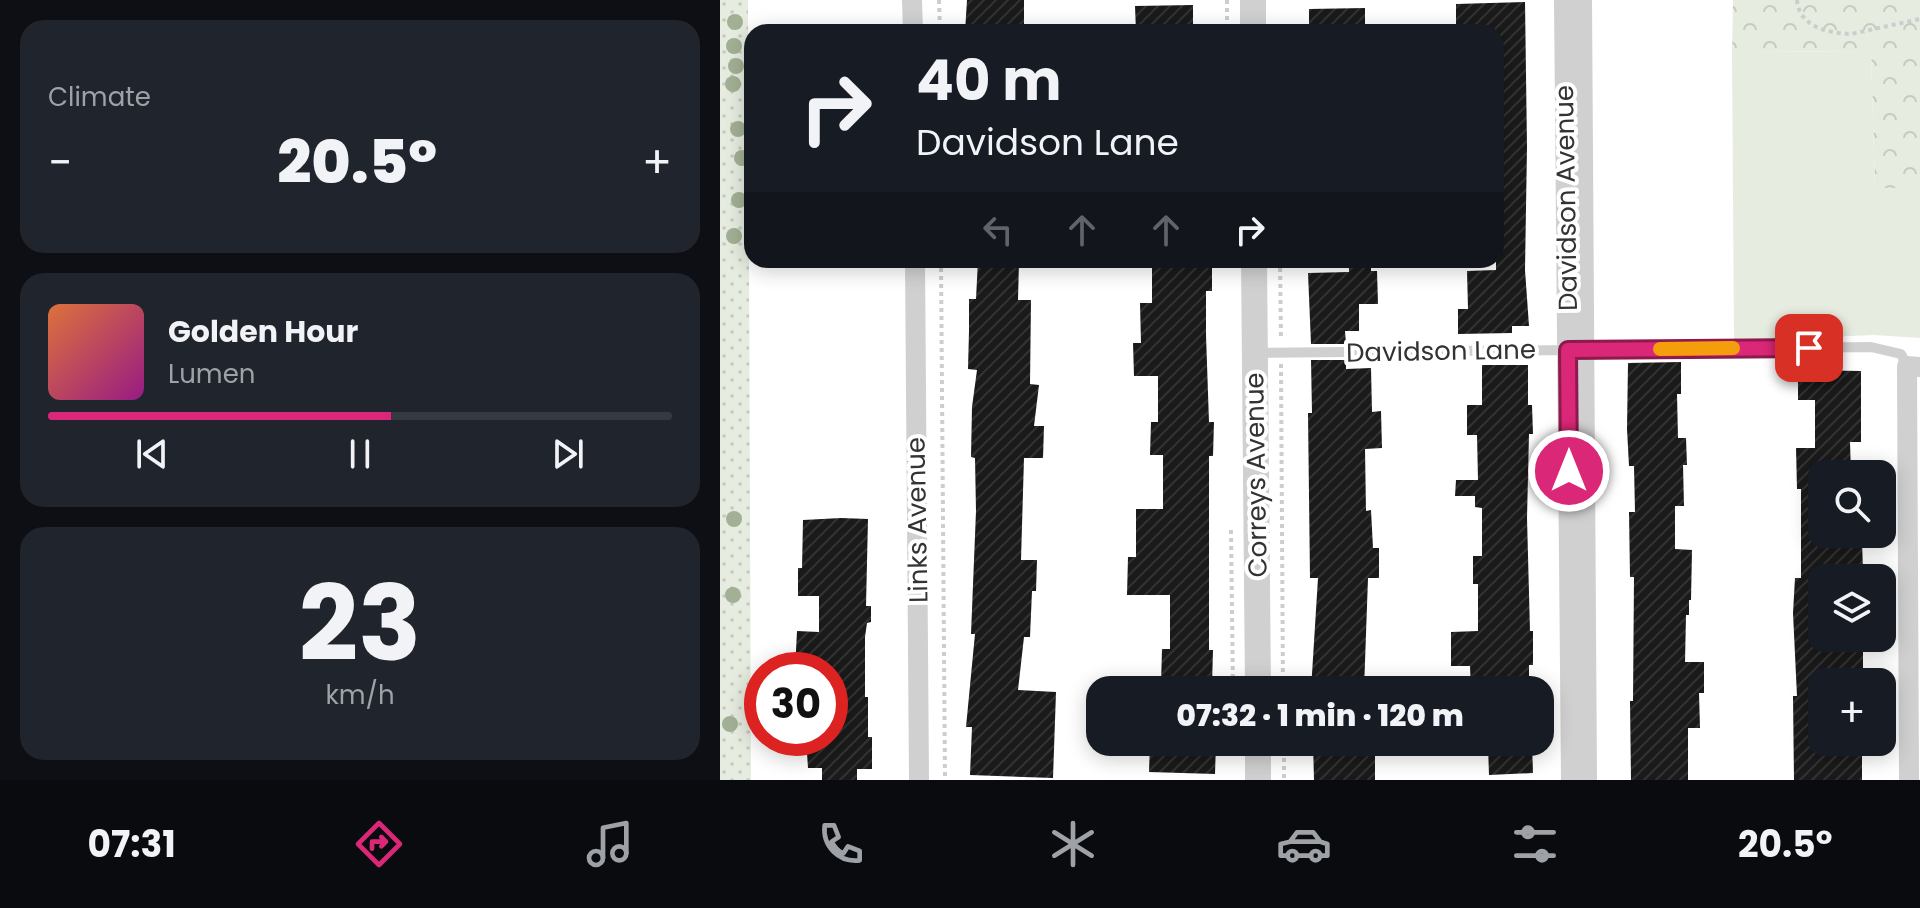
<!DOCTYPE html>
<meta charset="utf-8">
<style>
:root{--surface:#171b24;--page:#20242c;--text:#f1f3f6;--muted:#9ea1a6;--line:#363941;--accent:#db2777}
body{margin:0;font-family:Poppins,sans-serif;background:var(--page);color:var(--text);height:100vh;display:flex;flex-direction:column;font-size:30px;white-space:nowrap}
*{box-sizing:border-box;margin:0}
p{font-size:26px;color:var(--muted)}
.icon{flex:none;width:44px;height:44px;fill:none;stroke:currentColor;stroke-width:2;stroke-linecap:round;stroke-linejoin:round}
.map{position:relative;flex:1;overflow:hidden}
.sheet{display:flex;flex-direction:column;gap:20px;padding:20px;background:#0d0f14;width:720px}
.sheet>*{flex:none}
.hud{position:absolute;left:24px;top:24px;width:760px;height:244px;border-radius:24px;box-shadow:0 4px 20px #0003;background:#171b24;color:var(--text);overflow:hidden}
.tools{position:absolute;left:1088px;top:460px;display:grid;gap:16px}
.tools a{display:grid;place-items:center;width:88px;height:88px;border-radius:16px;background:var(--surface);box-shadow:0 4px 20px #0003;font-size:40px}
.speed{position:absolute;left:24px;top:652px;display:flex;gap:16px;font-size:40px;font-weight:700;text-align:center}
.speed>*{display:grid;place-content:center;width:104px;height:104px;border-radius:50%;background:var(--surface);box-shadow:0 4px 20px #0003;line-height:1}
.speed .limit{border:12px solid #d22;background:#fff;color:#111}
.pin{position:absolute;display:grid;place-items:center;width:68px;height:68px;color:#fff;margin:-34px;border-radius:16px;box-shadow:0 4px 12px #0006}
.me{position:absolute;width:88px;margin:-44px;rotate:0deg;stroke-linejoin:round;filter:drop-shadow(0 0 6px #0008)}
.turn{display:flex;align-items:center;gap:28px;height:168px;padding:0 40px;font-size:36px}
.turn .icon{width:104px;height:104px;stroke-width:2.5}
.turn b{display:block;font-size:56px;line-height:68px}
.lanes{display:flex;align-items:center;height:76px;padding:0 40px;background:#0003;justify-content:center;gap:40px;direction:ltr}
.lanes .off{opacity:.35}
.big{font-size:60px;font-weight:800;line-height:1.1}
.sheet .widget{flex:1;display:flex;flex-direction:column;justify-content:center;gap:12px;min-width:0;padding:0 28px;border-radius:24px;background:var(--page)}
.sheet .dial{align-items:center;gap:0}
.dial b{font-size:104px;line-height:1}
.song{display:flex;align-items:center;gap:24px}
.cover{width:96px;height:96px;border-radius:12px;background:linear-gradient(135deg,hsl(20 70% 55%),hsl(310 70% 35%))}
.played{height:8px;border-radius:4px;background:linear-gradient(90deg,var(--accent) 55%,var(--line) 55%)}
.keys{display:flex;justify-content:space-around;direction:ltr}
.heat{display:flex;justify-content:space-between;align-items:center;font-size:44px;direction:ltr}
.trip{position:absolute;left:366px;top:676px;width:468px;height:80px;border-radius:24px;background:var(--surface);box-shadow:0 4px 20px #0003;font-weight:800;line-height:80px;text-align:center}
.tab-bar{display:flex;height:128px;justify-content:space-around;align-items:center;background:#090b0e;color:var(--muted)}
.tab-bar .icon{width:56px;height:56px}
.tab-bar .selected{color:var(--accent)}
.tab-bar b{font-size:36px;color:var(--text)}
main{display:flex;flex:1;min-height:0}
.map>svg:first-child{display:block}
</style>
<main>
<section class="sheet">
<div class="widget"><p>Climate</p>
<div class="heat"><a>−</a><b class="big">20.5°</b><a>+</a></div>
</div>
<div class="widget">
<div class="song"><i class="cover"></i><div><b>Golden Hour</b><p>Lumen</p></div></div>
<div class="played"></div>
<div class="keys"><svg class="icon" aria-label="previous" viewBox="0 0 24 24"><path d="M18 5L8 12l10 7zM5 5v14"/></svg><svg class="icon" aria-label="pause" viewBox="0 0 24 24"><path d="M8 5v14M16 5v14"/></svg><svg class="icon" aria-label="next" viewBox="0 0 24 24"><path d="M6 5l10 7-10 7zM19 5v14"/></svg></div>
</div>
<div class="widget dial"><b>23</b><p>km/h</p></div>
</section>
<div class="map">
<svg width="1200" height="780" viewBox="0 0 1200 780">
<defs>
<pattern id="grass-dots" width="8" height="8" patternUnits="userSpaceOnUse" patternTransform="scale(2)"><rect width="8" height="8" fill="#e6ecdf"/><path d="M2 2h.1M6 6h.1" fill="none" stroke="#c6cbc0" stroke-width="1.8" stroke-linecap="round"/></pattern>
<pattern id="park-crowns" width="20" height="18" patternUnits="userSpaceOnUse" patternTransform="scale(2)"><rect width="20" height="18" fill="#e6ecdf"/><path d="M2 6a3 3 0 1 1 6 0M12 15a3 3 0 1 1 6 0" fill="none" stroke="#c6cbc0"/></pattern>
<pattern id="building-hatch" width="6" height="6" patternUnits="userSpaceOnUse" patternTransform="scale(2)"><rect width="6" height="6" fill="#1a1a1a"/><path d="M-1 1l2-2M0 6l6-6M5 7l2-2" fill="none" stroke="#333"/></pattern>
</defs>
<rect width="100%" height="100%" fill="#fff"/>
<path fill="url(#grass-dots)" d="M0 0H28L31 780H0Z"/>
<path fill="url(#park-crowns)" d="M1013 0H1200V188H1155L1151 52 1012 51Z"/>
<path fill="#e6ecdf" d="M1012 51 1151 52 1155 188H1200V338L1154 335 1014 341Z"/>
<path fill="url(#building-hatch)" d="M247 0H304V32H245Z
M805 2 807 147 805 270 809 326H792V333L738 334V309H748L747 271 776 270V32H736V4Z
M473 5V32H416L415 6Z
M645 8V32H589V9Z
M258 260 299 261 298 300H311L310 384 319 385 314 426H324L323 458H304L301 560H317L316 591H312L310 637H304L298 690 336 692 333 778 250 775 252 727H246L255 634H251L256 511 255 458 251 457 252 407 257 370 248 369 249 331V299H256Z
M432 260H492V291H486V335L489 422H494L493 456H489V650H493L492 685 441 684 442 649H450V595H407L408 557H416V509H443V455H430L431 422H438V376H414L413 343H421L420 303H432Z
M629 260H651V271H657L658 304H639V331H625L626 344H591L588 273 629 272Z
M591 360H626V369L651 368 652 412 661 411 662 448 645 449 646 511 651 510 653 548H659V578H648L644 690H591L598 578H590L588 413H592Z
M961 362V394H957L958 438H966L967 465H963L964 506H955V549L972 550 971 600H969V615H966L965 662H984V693H979L980 728H968V780H911L910 701H913L914 577H910L909 512H915L914 466H909L907 429 908 363Z
M762 365H808V405H812L813 434H809L807 518 810 631H813V665H809V690H751L750 666H731V632L758 631V584H753V556H762V508L755 507V496H735L736 480H758L757 435H747V405H762Z
M1078 370 1141 371V442H1130L1131 474H1102V541L1142 540 1143 571 1102 572V638H1143V682H1102V742H1142V780H1074L1073 696H1077L1073 613 1075 578H1081V489H1077L1076 448H1095V400H1078Z
M121 518 148 519 146 606H151V622L147 623 145 637V697H148V737H152V769H137V780H102V768H88L86 738H110V670H75L77 631 99 632V596H78V568H82L83 520Z
M430 742H496L495 774 429 772Z
M593 742H655V780H594Z
M812 744 813 773 769 775 768 746Z"/>
<g fill="none" stroke-linecap="round" stroke-linejoin="round">
<path stroke="#cdcdcd" stroke-width="4" stroke-dasharray="4 4" stroke-linecap="butt" d="M219 0 220 32
M507 0V32
M1077 0C1079 27 1108 33 1131 34L1200 19
M221 260 225 780
M560 260 561 340
M561 364 563 690
M511 530 513 690
M564 742V780"/>
<path stroke="#d0d0d0" stroke-width="10" d="M535 353 1151 347 1181 354 1187 366"/>
<path stroke="#d0d0d0" stroke-width="20" d="M192 0 193 32
M844 0 851 780
M862 0 867 780
M195 260 199 780
M1189 780 1187 366 1200 367"/>
<path stroke="#d0d0d0" stroke-width="26" d="M533 0V32
M534 260 538 690
M538 742V780"/>
</g>
<g fill="#a2b095">
<circle cx="15" cy="22" r="8"/>
<circle cx="14" cy="46" r="8"/>
<circle cx="16" cy="66" r="8"/>
<circle cx="13" cy="84" r="8"/>
<circle cx="18" cy="129" r="8"/>
<circle cx="22" cy="158" r="8"/>
<circle cx="19" cy="200" r="8"/>
<circle cx="14" cy="236" r="8"/>
<circle cx="14" cy="519" r="8"/>
<circle cx="13" cy="595" r="8"/>
<circle cx="10" cy="724" r="8"/>
</g>
<g fill="none" stroke-linecap="round" stroke-linejoin="round">
<g stroke="#8e194d" stroke-width="20">
<path id="route" d="M849 471 848 350 1089 348"/>
</g>
<use href="#route" stroke="#db2777" stroke-width="14"/>
<path stroke="#f59e0b" stroke-width="14" d="M940 349 1013 348"/>
</g>
<g text-anchor="middle" stroke-width="8" stroke-linejoin="round" paint-order="stroke">
<g font-size="26" fill="#333" stroke="#fff">
<text transform="translate(846 198) rotate(-91)" y="9">Davidson Avenue</text>
<text transform="translate(721 351) rotate(-1)" y="9">Davidson Lane</text>
<text transform="translate(536 475) rotate(-91)" y="9">Correys Avenue</text>
<text transform="translate(197 520) rotate(-91)" y="9">Links Avenue</text>
</g>
</g>
</svg>
<div class="tools">
<a><svg class="icon" aria-label="search" viewBox="0 0 24 24"><circle cx="10" cy="10" r="6"/><path d="M15 15l6 6"/></svg></a>
<a><svg class="icon" aria-label="layers" viewBox="0 0 24 24"><path d="M12 4l9 5-9 5-9-5zM3 14l9 5 9-5"/></svg></a>
<a>+</a>
</div>
<div class="speed"><div class="limit">30</div></div>
<div class="pin" style="left:1089px;top:348px;background:#d93025"><svg class="icon" aria-label="arrive" viewBox="0 0 24 24"><path d="M6 21V4h12l-3 4 3 4H6"/></svg></div>
<svg class="me" style="left:849px;top:471px" viewBox="-20 -20 40 40"><circle r="17" fill="#db2777" stroke="#fff" stroke-width="3"/><path d="M0-11L8 9 0 5-8 9z" fill="#fff"/></svg>
<div class="trip">07:32 · 1 min · 120 m</div>
<div class="hud">
<div class="turn"><svg class="icon" aria-label="right" viewBox="0 0 24 24"><path d="M7 20v-9h11M14 6l5 5-5 5"/></svg><div><b>40 m</b>Davidson Lane</div></div>
<div class="lanes"><svg class="icon off" aria-label="left" viewBox="0 0 24 24"><path d="M17 20v-9H6M10 6l-5 5 5 5"/></svg><svg class="icon off" aria-label="ahead" viewBox="0 0 24 24"><path d="M12 20V5M6 11l6-6 6 6"/></svg><svg class="icon off" aria-label="ahead" viewBox="0 0 24 24"><path d="M12 20V5M6 11l6-6 6 6"/></svg><svg class="icon" aria-label="right" viewBox="0 0 24 24"><path d="M7 20v-9h11M14 6l5 5-5 5"/></svg></div>
</div>
</div>
</main>
<nav class="tab-bar">
<b>07:31</b>
<svg class="icon selected" aria-label="directions" viewBox="0 0 24 24"><path d="M12 3l9 9-9 9-9-9zM9 14v-3h6M13 9l2 2-2 2"/></svg>
<svg class="icon" aria-label="music" viewBox="0 0 24 24"><path d="M9 18V5l10-2v13"/><circle cx="6" cy="18" r="3"/><circle cx="16" cy="16" r="3"/></svg>
<svg class="icon" aria-label="phone" viewBox="0 0 24 24"><path d="M5 4h4l2 5-3 2q2 4 5 5l2-3 5 2v4C11 20 4 13 5 4z"/></svg>
<svg class="icon" aria-label="climate" viewBox="0 0 24 24"><path d="M12 3v18M4 7l16 10M4 17L20 7"/></svg>
<svg class="icon" aria-label="car" viewBox="0 0 24 24"><path d="M5 17H2v-5l4-1 3-4h7l3 4 3 1v5h-3M9 17h6M6 11h13"/><circle cx="7" cy="17" r="2"/><circle cx="17" cy="17" r="2"/></svg>
<svg class="icon" aria-label="filters" viewBox="0 0 24 24"><path d="M4 7h16M4 17h16"/><circle cx="9" cy="7" r="2"/><circle cx="15" cy="17" r="2"/></svg>
<b>20.5°</b>
</nav>
